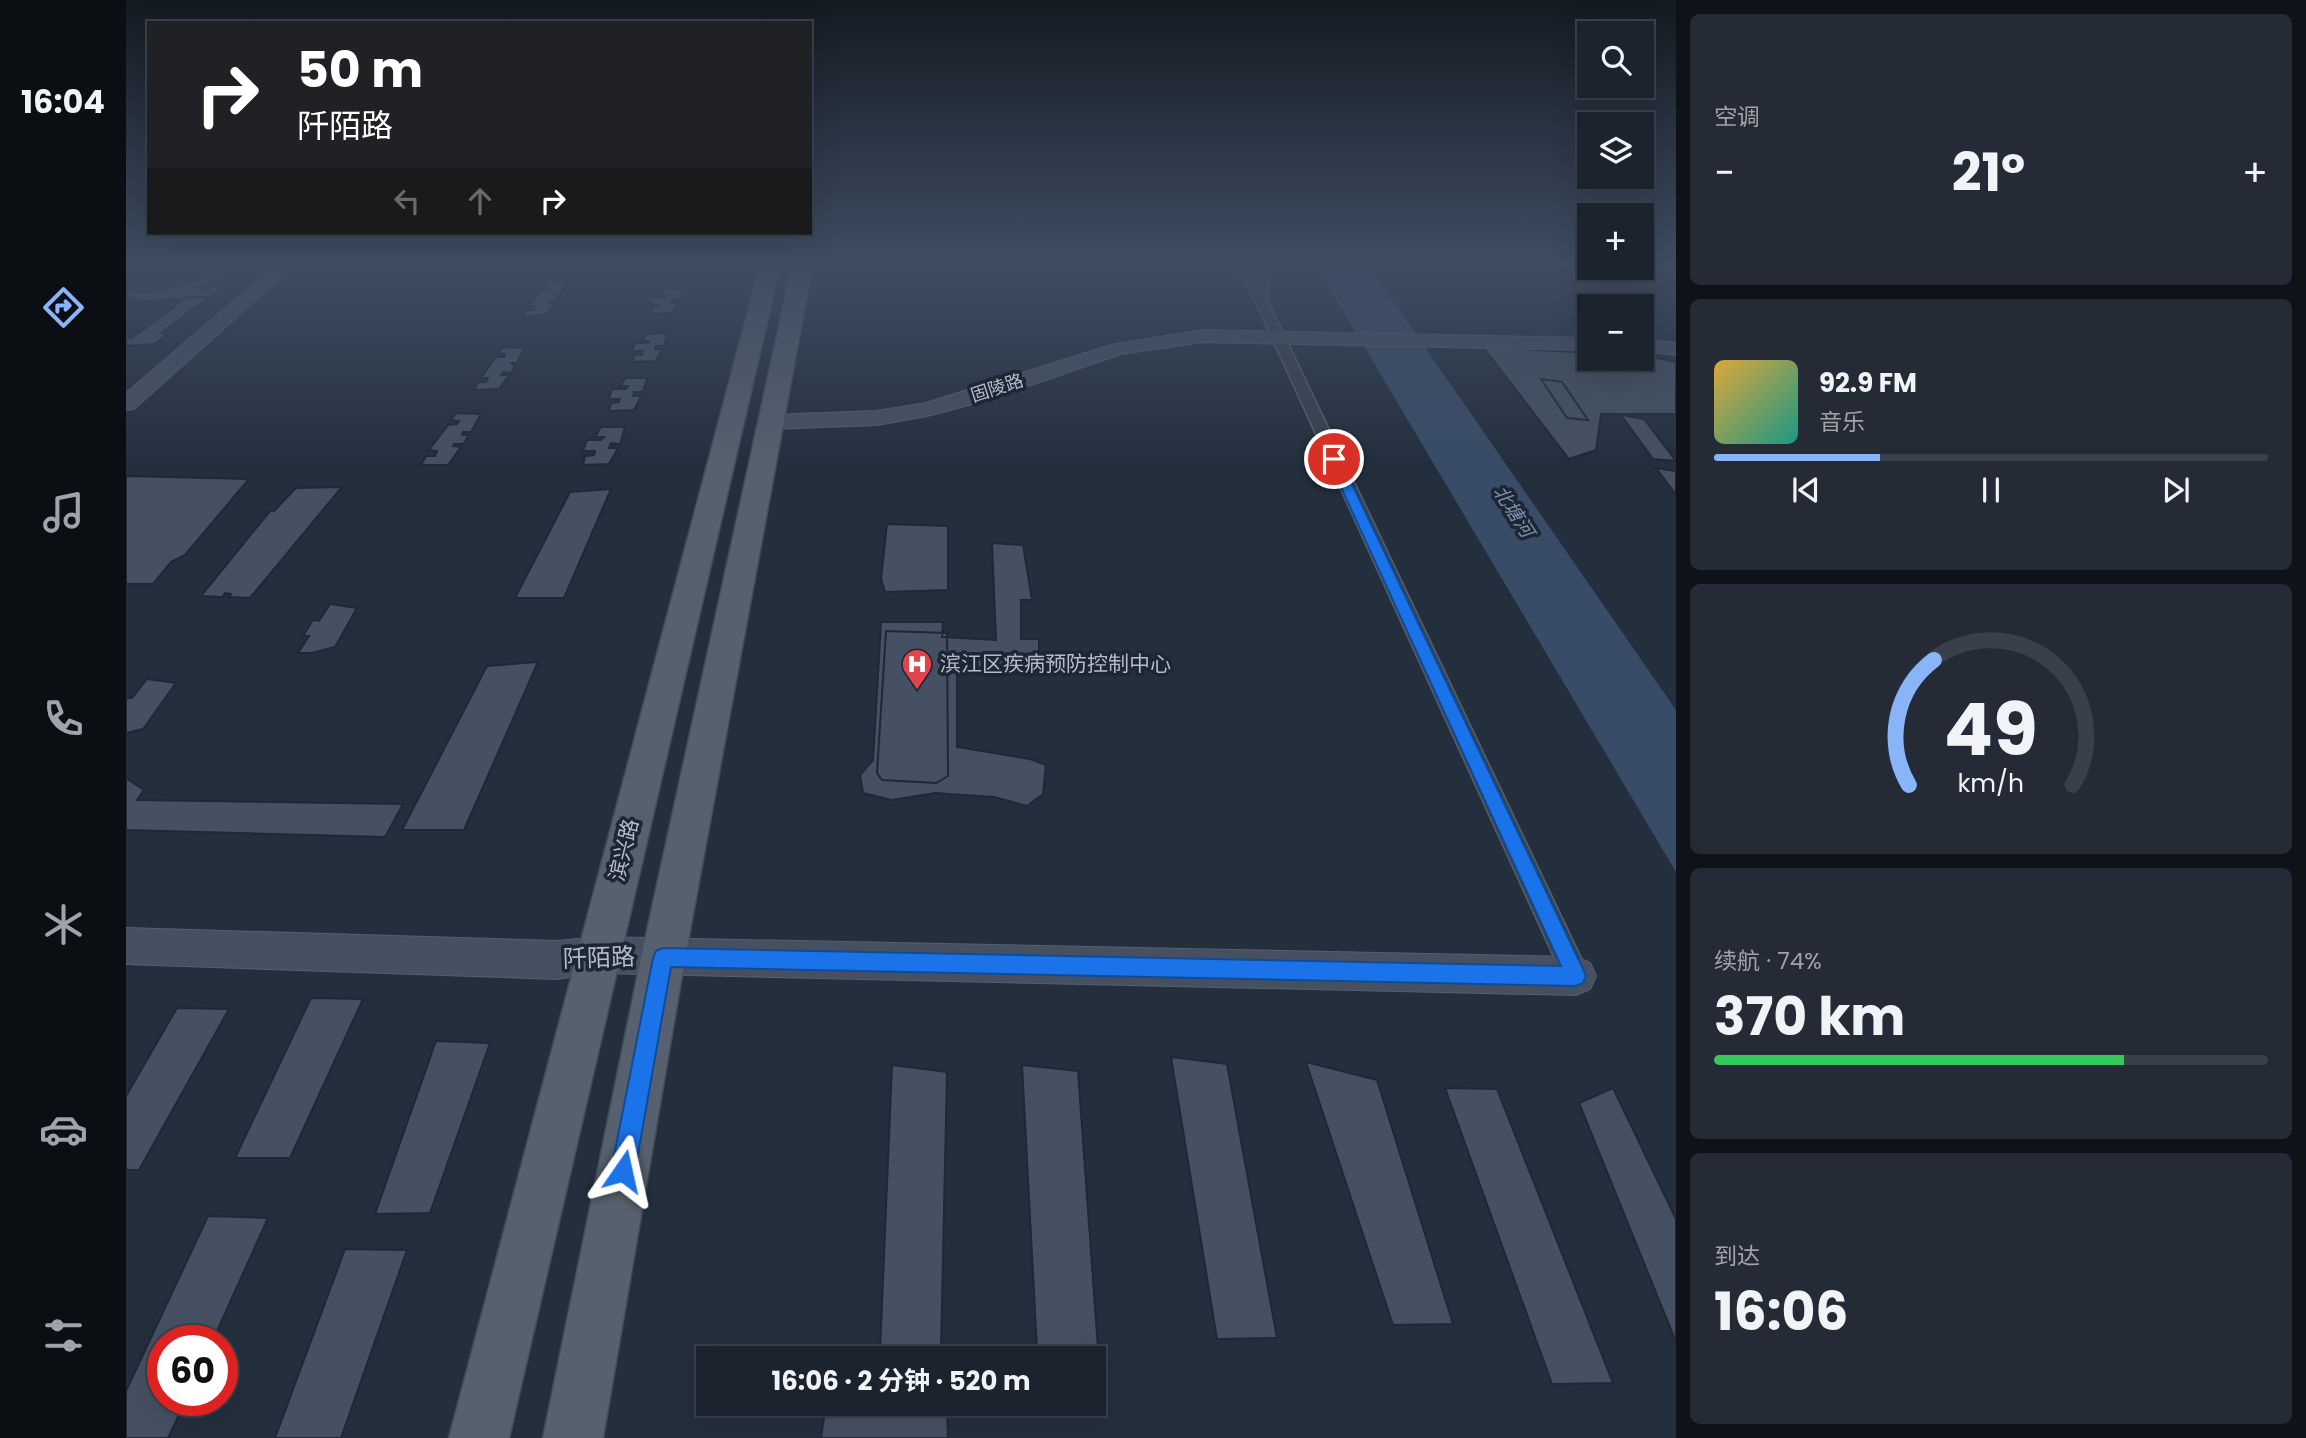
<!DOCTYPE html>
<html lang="zh">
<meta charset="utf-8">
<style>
:root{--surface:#1b232e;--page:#242b36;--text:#f1f3f6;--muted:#a0a4aa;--line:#39404a;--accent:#8ab4f8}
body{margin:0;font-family:Poppins,"Noto Sans SC",sans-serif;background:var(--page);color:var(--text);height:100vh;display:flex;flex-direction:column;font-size:26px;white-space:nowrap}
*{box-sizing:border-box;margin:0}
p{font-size:23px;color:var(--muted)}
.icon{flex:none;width:38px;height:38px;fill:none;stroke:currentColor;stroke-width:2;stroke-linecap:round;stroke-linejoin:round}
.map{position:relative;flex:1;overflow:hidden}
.drawer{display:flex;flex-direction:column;gap:14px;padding:14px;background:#0f1319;width:630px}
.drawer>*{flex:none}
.guide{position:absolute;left:21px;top:21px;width:665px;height:214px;border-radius:0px;box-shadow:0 7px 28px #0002,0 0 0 2px var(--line);background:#202124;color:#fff;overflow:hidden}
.tools{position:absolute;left:1451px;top:21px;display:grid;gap:14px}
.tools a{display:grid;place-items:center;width:77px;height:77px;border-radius:0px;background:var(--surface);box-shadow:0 7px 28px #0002,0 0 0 2px var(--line);font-size:35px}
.speed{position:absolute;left:21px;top:1325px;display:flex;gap:14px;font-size:35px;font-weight:700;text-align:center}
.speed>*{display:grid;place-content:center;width:91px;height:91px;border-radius:50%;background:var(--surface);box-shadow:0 7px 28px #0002,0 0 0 2px var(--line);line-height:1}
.speed .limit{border:10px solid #d22;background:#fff;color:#111}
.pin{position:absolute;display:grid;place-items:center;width:60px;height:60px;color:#fff;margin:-30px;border:4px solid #fff;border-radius:50%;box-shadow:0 2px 7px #0007}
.me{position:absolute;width:77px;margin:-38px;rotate:11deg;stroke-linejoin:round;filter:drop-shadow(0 0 5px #0008)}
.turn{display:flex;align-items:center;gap:24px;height:147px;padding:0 35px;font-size:32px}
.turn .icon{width:91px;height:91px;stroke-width:2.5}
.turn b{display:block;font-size:49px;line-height:60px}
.lanes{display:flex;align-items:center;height:66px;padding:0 35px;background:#0003;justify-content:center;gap:35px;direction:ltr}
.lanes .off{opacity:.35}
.big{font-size:52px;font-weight:700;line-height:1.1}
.drawer .tile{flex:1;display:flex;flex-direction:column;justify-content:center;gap:10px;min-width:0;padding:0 24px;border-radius:10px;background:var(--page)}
.drawer .dial{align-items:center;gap:0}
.dial svg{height:182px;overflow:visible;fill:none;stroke:var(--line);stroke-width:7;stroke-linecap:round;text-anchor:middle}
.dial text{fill:var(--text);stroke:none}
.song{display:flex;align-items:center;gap:21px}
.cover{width:84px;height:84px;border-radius:10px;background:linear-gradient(135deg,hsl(40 70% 55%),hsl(170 70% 35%))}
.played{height:7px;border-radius:4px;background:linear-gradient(90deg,var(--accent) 30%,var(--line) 30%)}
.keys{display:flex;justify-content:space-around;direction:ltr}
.heat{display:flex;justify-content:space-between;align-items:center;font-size:38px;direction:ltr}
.charge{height:10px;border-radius:5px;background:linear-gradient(90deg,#34c759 74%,var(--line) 0)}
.trip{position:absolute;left:570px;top:1346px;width:410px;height:70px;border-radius:0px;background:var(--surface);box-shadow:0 7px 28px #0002,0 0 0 2px var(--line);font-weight:700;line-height:70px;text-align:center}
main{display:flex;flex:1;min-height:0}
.tabs{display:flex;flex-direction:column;width:126px;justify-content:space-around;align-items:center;background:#0b0e12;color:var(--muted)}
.tabs .icon{width:49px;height:49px}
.tabs .current{color:var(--accent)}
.tabs b{font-size:32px;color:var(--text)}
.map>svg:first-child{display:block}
</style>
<main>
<nav class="tabs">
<b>16:04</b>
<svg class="icon current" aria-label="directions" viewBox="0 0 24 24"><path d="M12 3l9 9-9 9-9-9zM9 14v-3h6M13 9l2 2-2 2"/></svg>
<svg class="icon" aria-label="music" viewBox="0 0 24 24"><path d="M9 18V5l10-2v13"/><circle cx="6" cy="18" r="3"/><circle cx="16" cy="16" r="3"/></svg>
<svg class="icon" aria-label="phone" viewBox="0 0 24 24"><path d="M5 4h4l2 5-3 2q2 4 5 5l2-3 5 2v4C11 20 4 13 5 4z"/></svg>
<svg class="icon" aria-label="climate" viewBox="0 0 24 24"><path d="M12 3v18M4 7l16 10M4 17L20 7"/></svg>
<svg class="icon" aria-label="car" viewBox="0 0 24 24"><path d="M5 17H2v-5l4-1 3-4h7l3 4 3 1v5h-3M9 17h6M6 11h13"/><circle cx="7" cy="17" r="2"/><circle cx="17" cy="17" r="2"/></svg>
<svg class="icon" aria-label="filters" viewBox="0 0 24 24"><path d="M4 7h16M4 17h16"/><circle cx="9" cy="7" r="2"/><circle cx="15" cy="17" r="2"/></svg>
</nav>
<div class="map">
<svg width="1550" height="1438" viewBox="0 0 1550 1438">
<rect width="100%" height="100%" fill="#242f3e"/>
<path fill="#394c67" d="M1188 262H1240L1550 710V872Z"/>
<path fill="#455162" stroke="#1f2835" stroke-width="2" d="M436 262H458L451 271 431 272 433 267H440Z
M544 262H563L569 263 564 272 545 273V267L553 265H543Z
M87 277 93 279 72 287 81 289 103 283 83 297 18 301 0 297V292L28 291Z
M421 282 440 283 434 295H428L433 296 429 302H422L428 304 419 315 398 316 400 310H408L409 307 403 306 415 290 422 289 423 287 417 286Z
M537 289H556L553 300H546L545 302 552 303 546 313 525 314 526 308 534 305 524 304 527 298 538 297 540 295H533Z
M61 297H83L35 333 40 335 29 344 0 346V338H6Z
M541 333 538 346H530L529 349H536L530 361 507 362 508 355H516L517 351H506L509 343H522L523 341H516L521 334Z
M377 347 399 348 391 363H384L389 365 385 373 377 372 375 375H383L373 389 348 390 352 382H360L362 378H355L370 357H378L379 354 372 353Z
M1357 347 1463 353V359H1516V356H1521L1550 362V414H1475L1470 450 1443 459Z
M499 378H521L517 392H508L507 396H515L508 410 483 411 485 403 493 402 494 399H483L486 389H500L502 386H494Z
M1415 379 1436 382 1462 420 1441 418Z
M330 413 355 414 345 432H337L336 435H343L337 444H328L327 446 335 447 322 465H295L300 456H309L311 451 303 450 322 425 331 424 333 421 325 420Z
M1495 415 1518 419 1550 461 1527 459Z
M475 427H499L494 444 485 443 483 448H492L483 464 457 465 459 456 468 455 469 451H457L461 440H475L478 437H469Z
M1530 468 1550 471V495Z
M0 476 123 479 59 555 45 562 27 584H0Z
M216 487 124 598 103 597 105 594 99 593 97 597 75 596 144 511H148L170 488Z
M485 489 438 598H389L444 492Z
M761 524 822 526V590L759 592 755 579Z
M866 543 897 545 906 600H895V639H913V675L831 672V747L904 759 920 765 917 794 901 806 868 797 809 793 766 800 737 793 734 775 747 760 755 622H817L816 637 870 640Z
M204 604 231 608 209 647 186 653H172L183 636H177L187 620 193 621Z
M760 631 821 633 822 776 810 783 756 780 751 773Z
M412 662 338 830H276L361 666Z
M21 679 50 683 17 729 0 733V698H6Z
M0 778 18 790 11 800 277 804 259 837 0 830Z
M185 998 237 999 164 1158H109Z
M51 1008 103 1009 13 1170H0V1096Z
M310 1041 364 1043 304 1213 249 1214Z
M1045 1057 1101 1064 1151 1338 1091 1339Z
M1180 1062 1251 1080 1327 1324 1267 1325Z
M766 1065 821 1072 815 1350 754 1351Z
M896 1065 952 1071 972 1349 911 1350Z
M1319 1088 1371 1089 1487 1383 1426 1384Z
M1487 1088 1550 1219V1342L1453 1103Z
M82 1216 142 1218 87 1340H37V1400H60L42 1438H0V1391Z
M219 1249 281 1250 215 1438H149Z
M700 1404H821L822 1438H695Z"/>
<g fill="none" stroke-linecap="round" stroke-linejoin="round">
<g stroke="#565f6c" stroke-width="3">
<path id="street" d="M1108 262H1120L1131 281 1132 262H1144L1141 300 1459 967 1463 976 1459 985 1450 989 1441 985 1129 300Z"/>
</g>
<g stroke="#565f6c" stroke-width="2">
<path id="secondary" d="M153 262H172L8 409 0 410V393Z
M1077 330 1463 338V350L1077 342 995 354 862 400 801 416 751 425 644 429 633 422 644 415 751 411 800 403 985 345Z
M1516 339 1550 343V355L1516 351Z
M0 928 431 941 472 937 1450 957 1464 963 1470 976 1464 989 1450 995 472 973 431 979 0 964Z"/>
</g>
<g stroke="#414a57" stroke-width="3">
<path id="primary" d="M635 262H655L383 1438H323Z
M667 262H687L559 958 477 1438H417L515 958Z"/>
</g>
<use href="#street" fill="#38414e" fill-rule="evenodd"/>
<use href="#secondary" fill="#465061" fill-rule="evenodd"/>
<use href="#primary" fill="#56606e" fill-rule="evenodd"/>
</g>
<linearGradient id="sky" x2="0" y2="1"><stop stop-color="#141a22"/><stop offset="0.57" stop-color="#3f4d63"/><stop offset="1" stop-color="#3f4d63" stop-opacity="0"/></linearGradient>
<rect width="1550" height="463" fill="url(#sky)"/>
<path fill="#1a73e8" stroke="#114b97" stroke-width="2" d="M1204 457 1214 459 1457 969 1460 976 1457 983 1450 986 545 967 509 1171 505 1179 497 1183 489 1179 485 1171 527 958 530 951 537 948 1435 966 1202 459Z"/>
<defs>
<g id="hospital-pin" transform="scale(1.575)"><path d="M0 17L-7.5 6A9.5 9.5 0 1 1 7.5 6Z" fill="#e0444e" stroke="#1d2633"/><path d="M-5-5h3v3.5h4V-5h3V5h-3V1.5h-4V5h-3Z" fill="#fff"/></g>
</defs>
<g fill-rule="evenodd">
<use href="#hospital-pin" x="791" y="664"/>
</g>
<g text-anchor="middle" stroke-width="7" stroke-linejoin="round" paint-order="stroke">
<g font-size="18" fill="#b4bcc9" stroke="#1d2633">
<text transform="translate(871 388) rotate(-18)" y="6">固陵路</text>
</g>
<g font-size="19" font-style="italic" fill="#7c92b1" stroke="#1d2633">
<text transform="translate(1388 511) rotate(57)" y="7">北塘河</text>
</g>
<g font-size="21" fill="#b4bcc9" stroke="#1d2633" text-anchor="start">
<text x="814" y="671">滨江区疾病预防控制中心</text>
</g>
<g font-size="21" fill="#b4bcc9" stroke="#1d2633">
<text transform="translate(498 850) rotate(-76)" y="7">滨兴路</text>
</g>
<g font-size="24" fill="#b4bcc9" stroke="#1d2633">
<text transform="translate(473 958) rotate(-2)" y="8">阡陌路</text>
</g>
</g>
</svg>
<div class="tools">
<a><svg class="icon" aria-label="search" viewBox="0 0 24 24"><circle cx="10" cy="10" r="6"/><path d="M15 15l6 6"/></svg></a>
<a><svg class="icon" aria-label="layers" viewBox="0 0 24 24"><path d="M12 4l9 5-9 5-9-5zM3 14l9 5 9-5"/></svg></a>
<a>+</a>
<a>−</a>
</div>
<div class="speed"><div class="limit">60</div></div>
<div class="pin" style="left:1208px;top:459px;background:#d93025"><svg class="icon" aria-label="arrive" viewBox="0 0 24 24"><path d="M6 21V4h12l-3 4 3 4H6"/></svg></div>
<svg class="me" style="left:497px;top:1171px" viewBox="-20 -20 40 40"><path d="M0-17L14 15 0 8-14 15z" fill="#1a73e8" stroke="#fff" stroke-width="4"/></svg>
<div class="trip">16:06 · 2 分钟 · 520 m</div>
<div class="guide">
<div class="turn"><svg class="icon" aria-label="right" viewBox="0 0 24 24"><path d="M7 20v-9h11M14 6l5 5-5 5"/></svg><div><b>50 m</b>阡陌路</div></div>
<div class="lanes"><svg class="icon off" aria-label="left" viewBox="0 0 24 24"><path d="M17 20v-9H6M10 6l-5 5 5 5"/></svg><svg class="icon off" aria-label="ahead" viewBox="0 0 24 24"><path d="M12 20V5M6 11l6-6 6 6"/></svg><svg class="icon" aria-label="right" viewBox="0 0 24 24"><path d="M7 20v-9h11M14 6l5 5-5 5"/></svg></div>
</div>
</div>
<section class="drawer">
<div class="tile"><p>空调</p>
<div class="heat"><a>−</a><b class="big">21°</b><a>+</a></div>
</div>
<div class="tile">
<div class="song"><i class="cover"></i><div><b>92.9 FM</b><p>音乐</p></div></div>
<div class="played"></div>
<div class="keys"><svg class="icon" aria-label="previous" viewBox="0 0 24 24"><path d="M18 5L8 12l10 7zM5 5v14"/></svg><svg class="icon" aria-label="pause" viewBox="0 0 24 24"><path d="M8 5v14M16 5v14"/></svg><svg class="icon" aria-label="next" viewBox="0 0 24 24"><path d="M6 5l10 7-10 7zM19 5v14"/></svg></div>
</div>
<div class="tile dial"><svg viewBox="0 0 100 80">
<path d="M14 69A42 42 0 1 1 86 69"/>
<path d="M14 69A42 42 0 0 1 25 14" stroke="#8ab4f8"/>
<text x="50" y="56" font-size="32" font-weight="700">49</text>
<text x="50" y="72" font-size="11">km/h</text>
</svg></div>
<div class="tile"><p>续航 · 74%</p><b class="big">370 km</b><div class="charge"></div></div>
<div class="tile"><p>到达</p><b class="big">16:06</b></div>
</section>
</main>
